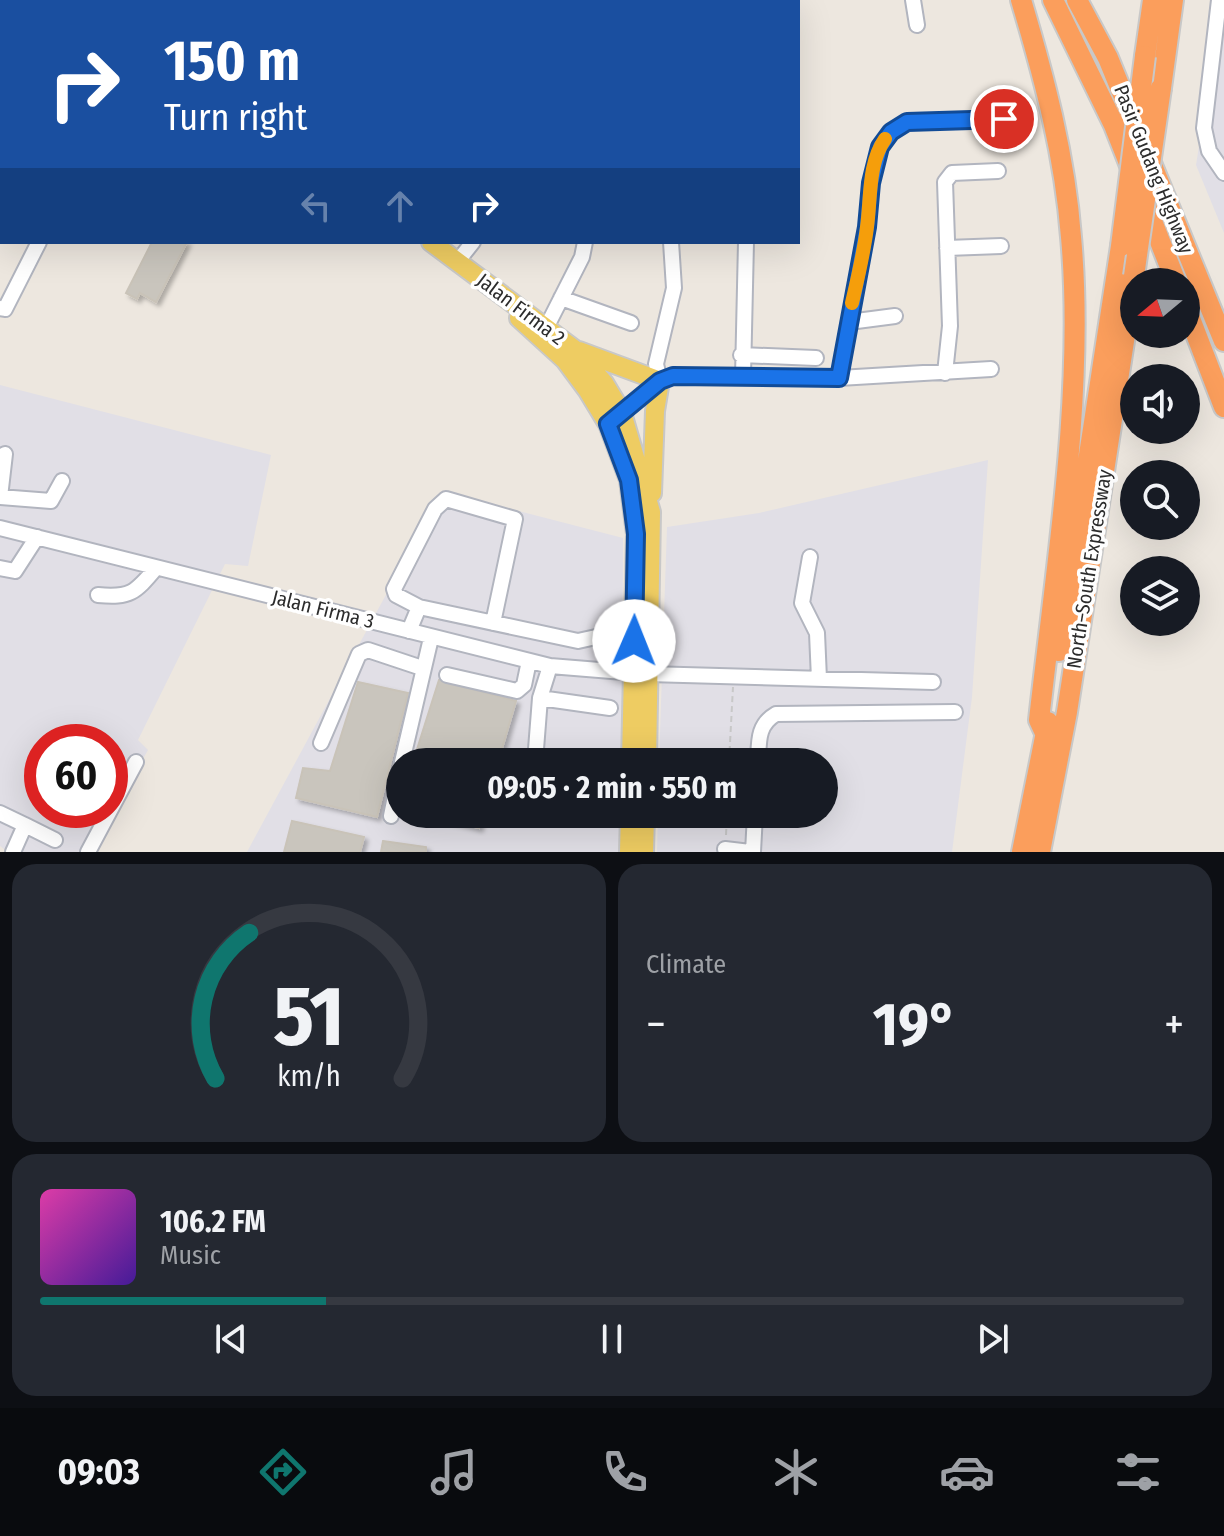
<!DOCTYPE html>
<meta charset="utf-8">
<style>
:root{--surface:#171b24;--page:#242831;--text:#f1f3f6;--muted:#9ea1a6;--line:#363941;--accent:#0f766e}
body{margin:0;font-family:"Fira Sans Condensed",sans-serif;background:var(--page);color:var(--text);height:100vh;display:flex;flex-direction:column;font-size:30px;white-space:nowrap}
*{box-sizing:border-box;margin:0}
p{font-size:26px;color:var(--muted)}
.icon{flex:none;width:44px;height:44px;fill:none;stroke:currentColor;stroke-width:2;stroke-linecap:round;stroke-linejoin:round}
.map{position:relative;height:852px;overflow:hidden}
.panel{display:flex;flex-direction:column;gap:12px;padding:12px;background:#0d0f14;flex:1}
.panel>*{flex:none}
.guide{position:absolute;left:0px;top:0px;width:800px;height:244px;box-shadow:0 8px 32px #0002;background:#1a4fa0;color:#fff;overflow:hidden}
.needle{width:52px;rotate:251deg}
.fabs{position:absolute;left:1120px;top:268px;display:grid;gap:16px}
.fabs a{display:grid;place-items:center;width:80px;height:80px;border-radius:50%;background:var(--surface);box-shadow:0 8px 32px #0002;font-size:40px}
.speed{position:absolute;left:24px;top:724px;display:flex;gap:16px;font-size:40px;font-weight:700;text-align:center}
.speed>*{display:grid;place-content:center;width:104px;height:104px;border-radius:50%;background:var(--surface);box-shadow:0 8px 32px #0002;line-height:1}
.speed .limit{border:12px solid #d22;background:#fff;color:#111}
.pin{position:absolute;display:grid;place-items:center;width:68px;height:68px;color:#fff;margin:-34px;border:4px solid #fff;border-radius:50%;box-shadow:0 2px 8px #0007}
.me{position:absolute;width:88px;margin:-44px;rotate:1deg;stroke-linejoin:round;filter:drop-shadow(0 0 6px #0008)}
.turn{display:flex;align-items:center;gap:28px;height:168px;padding:0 32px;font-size:36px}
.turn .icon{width:104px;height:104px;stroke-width:2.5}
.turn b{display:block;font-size:56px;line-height:68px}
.lanes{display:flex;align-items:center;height:76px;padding:0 32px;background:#0003;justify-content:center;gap:40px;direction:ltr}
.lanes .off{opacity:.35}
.big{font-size:60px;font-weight:700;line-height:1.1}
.panel .tile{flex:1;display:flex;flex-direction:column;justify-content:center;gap:12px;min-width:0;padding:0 28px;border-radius:24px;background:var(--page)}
.panel .dial{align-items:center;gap:0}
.dial svg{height:208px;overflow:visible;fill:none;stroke:var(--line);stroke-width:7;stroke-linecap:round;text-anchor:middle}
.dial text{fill:var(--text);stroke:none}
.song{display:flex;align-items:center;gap:24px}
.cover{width:96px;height:96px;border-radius:12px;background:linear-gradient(135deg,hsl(320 70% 55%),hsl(260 70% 35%))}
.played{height:8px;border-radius:4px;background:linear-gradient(90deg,var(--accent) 25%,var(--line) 25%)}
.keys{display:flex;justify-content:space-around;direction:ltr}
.heat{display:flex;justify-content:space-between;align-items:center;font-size:44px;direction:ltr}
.panel .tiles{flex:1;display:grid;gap:12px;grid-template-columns:1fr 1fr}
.tile:last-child{grid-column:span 2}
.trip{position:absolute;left:386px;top:748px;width:452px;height:80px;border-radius:40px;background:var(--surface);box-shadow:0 8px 32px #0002;font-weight:700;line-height:80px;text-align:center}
.dock{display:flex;height:128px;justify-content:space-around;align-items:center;background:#090b0e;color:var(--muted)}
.dock .icon{width:56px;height:56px}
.dock .active{color:var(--accent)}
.dock b{font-size:36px;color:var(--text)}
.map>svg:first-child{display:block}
</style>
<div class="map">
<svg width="1224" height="852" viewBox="0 0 1224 852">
<defs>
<filter id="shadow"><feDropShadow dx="3.5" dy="3.5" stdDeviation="2" flood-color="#0004"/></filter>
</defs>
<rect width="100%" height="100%" fill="#ede7df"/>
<path fill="#e1dfe6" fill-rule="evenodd" d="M1222 0H1224V233L1196 165Z
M0 385 271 455 248 566 225 564 138 740 148 750 90 852H8L0 846ZM42 742H110V810H42Z
M988 460 972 697 952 852H657L658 814H824V762H659L667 527 759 513Z
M442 491 623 538 622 762H400V814H622V852H247Z"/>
<path fill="#c9c5bd" stroke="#c9c3b8" stroke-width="2" filter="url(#shadow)" d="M152 242H187L156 302 140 293 137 299 126 293Z
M439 680 516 701 498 762H413Z
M358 682 408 693 377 817 296 798 303 768 330 771Z
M435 814H483L479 828 435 817Z
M292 821 364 837 360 852H284Z
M383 841 426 847V852H381Z"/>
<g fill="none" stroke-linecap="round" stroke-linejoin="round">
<g stroke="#b2b5bf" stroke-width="18">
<path id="minor" d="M625 0 627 2
M913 0 917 25
M1219 0 1204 128 1209 151 1224 173
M197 2 198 0
M350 2 352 0
M383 2 385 0
M0 88 2 83
M947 248 1001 246
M457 262 473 242
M561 298 631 323
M0 308 5 309 39 242
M849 322 895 316
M543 334 582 257 585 242
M741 355 816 358
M945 373 950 326 945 182 952 173 998 171
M743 376 746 242
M839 378 867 227 871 183 880 147 891 132 907 122 1004 119
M660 381 656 364 674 288 671 242
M615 419 660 381 673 376 839 378 991 369
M0 497 51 501 62 481
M0 497 5 454
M0 528 550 666 648 674 933 682
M810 557 802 603 817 633 819 679
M0 568 15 571 37 537
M98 595C130 598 135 593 156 568
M419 607 396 595 394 589 435 509 446 499 515 519 493 623
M409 631 419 607 578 641 605 635
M447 675 517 691 524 685 529 661
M540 698 610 708
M321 743 359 654 368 650 422 668
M402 762 431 638
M535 762 540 698 550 666
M758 762C759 742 757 725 776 714L955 712
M0 813 25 825
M391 816 400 772
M725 849 750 852
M13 852 25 825 55 840
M88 852 136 762
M753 852 755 814"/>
</g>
<g stroke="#c8c8c8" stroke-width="22">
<path id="major" d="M96 0 99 2
M431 242 574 349 604 383 622 413 651 512 647 762
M519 318 565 360 588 391 608 424 629 480 636 534 631 762
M579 351 660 381 655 411 652 493
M629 852 630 814
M644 852 645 814"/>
</g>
<g stroke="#c8c8c8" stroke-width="24">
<path id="highway" d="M1021 0C1044 77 1065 156 1071 237 1085 390 1056 567 1039 720L1046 735
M1053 0 1114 125 1176 282
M1077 0 1108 58 1224 341
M1145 56 1153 0
M1161 88 1173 0
M1186 308 1224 407
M1059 651 1121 246
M1022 852 1048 722
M1040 852 1067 712 1134 276"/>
</g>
<path stroke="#c8c8c8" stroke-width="2" stroke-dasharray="6 4" stroke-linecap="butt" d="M729 762 733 687
M726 835 727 814"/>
<use href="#minor" stroke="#fff" stroke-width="14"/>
<use href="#major" stroke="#eecc62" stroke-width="18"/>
<use href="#highway" stroke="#fb9e5c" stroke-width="20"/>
<g stroke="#c8c8c8" stroke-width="24" stroke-linecap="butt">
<path id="highway-bridge" d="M1121 246 1145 56
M1134 276 1161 88"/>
</g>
<use href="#highway-bridge" stroke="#fb9e5c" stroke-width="20"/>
</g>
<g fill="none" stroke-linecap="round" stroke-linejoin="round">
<g stroke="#114b97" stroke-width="20">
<path id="route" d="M634 641 636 534 629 480 608 424 660 381 673 376 839 378 867 227 871 183 880 147 891 132 907 122 1004 119"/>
</g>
<use href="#route" stroke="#1a73e8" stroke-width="14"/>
<path stroke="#f59e0b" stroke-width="14" d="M852 303C858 277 864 252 867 227 871 198 868 163 885 139"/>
</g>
<g text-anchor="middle" stroke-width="7" stroke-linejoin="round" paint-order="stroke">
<g font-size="20" fill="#2c2c2c" stroke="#fff">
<text transform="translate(1154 169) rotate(68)" y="7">Pasir Gudang Highway</text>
<text transform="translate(521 309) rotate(37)" y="7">Jalan Firma 2</text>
<text transform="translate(1089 569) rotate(-81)" y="7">North–South Expressway</text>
<text transform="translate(323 609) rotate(14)" y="7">Jalan Firma 3</text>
</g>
</g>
</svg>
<div class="fabs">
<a><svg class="needle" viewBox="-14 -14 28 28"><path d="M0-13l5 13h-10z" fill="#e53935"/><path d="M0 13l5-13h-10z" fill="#9ea1a6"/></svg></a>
<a><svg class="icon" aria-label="sound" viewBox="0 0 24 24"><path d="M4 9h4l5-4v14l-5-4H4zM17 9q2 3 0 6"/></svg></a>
<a><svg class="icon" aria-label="search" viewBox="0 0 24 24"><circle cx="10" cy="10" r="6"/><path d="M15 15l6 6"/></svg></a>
<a><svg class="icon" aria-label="layers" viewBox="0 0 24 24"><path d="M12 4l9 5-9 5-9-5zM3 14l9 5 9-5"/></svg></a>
</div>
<div class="speed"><div class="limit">60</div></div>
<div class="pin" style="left:1004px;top:119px;background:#d93025"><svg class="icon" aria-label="arrive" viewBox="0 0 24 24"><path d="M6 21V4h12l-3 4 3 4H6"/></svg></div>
<svg class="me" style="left:634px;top:641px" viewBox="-20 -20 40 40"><circle r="19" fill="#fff"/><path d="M0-13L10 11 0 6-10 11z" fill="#1a73e8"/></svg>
<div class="trip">09:05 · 2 min · 550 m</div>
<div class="guide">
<div class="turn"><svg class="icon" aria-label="right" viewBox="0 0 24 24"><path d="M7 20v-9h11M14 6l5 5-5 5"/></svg><div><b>150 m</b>Turn right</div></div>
<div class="lanes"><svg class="icon off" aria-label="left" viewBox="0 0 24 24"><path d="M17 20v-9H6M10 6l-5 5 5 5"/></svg><svg class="icon off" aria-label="ahead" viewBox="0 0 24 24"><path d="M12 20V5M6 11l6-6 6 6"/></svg><svg class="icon" aria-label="right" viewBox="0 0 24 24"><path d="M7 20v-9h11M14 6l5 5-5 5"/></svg></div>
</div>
</div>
<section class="panel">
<div class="tiles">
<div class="tile dial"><svg viewBox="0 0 100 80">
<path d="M14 69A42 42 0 1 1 86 69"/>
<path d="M14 69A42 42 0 0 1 27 13" stroke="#0f766e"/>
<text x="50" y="56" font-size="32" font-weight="700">51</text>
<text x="50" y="72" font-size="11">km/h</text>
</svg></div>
<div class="tile"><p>Climate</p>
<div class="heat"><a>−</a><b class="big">19°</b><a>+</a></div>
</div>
<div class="tile">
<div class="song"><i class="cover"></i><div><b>106.2 FM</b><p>Music</p></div></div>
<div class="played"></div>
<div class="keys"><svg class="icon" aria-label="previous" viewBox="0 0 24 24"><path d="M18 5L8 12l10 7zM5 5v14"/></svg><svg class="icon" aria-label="pause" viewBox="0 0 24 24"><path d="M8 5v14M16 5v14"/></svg><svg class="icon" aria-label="next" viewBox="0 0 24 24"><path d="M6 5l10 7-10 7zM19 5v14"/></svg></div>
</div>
</div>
</section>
<nav class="dock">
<b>09:03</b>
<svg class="icon active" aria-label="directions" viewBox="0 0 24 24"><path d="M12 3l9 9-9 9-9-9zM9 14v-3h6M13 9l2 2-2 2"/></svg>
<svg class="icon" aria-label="music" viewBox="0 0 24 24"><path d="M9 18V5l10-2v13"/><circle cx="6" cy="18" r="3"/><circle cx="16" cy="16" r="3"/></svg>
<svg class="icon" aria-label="phone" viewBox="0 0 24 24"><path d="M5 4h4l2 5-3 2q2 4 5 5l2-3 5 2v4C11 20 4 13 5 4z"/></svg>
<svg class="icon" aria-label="climate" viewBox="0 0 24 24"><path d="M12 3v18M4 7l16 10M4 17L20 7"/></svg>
<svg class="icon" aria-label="car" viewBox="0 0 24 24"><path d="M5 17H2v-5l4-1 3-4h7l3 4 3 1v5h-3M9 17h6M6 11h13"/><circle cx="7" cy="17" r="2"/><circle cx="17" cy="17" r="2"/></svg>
<svg class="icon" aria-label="filters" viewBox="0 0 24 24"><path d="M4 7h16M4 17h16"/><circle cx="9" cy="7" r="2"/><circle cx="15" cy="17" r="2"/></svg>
</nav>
